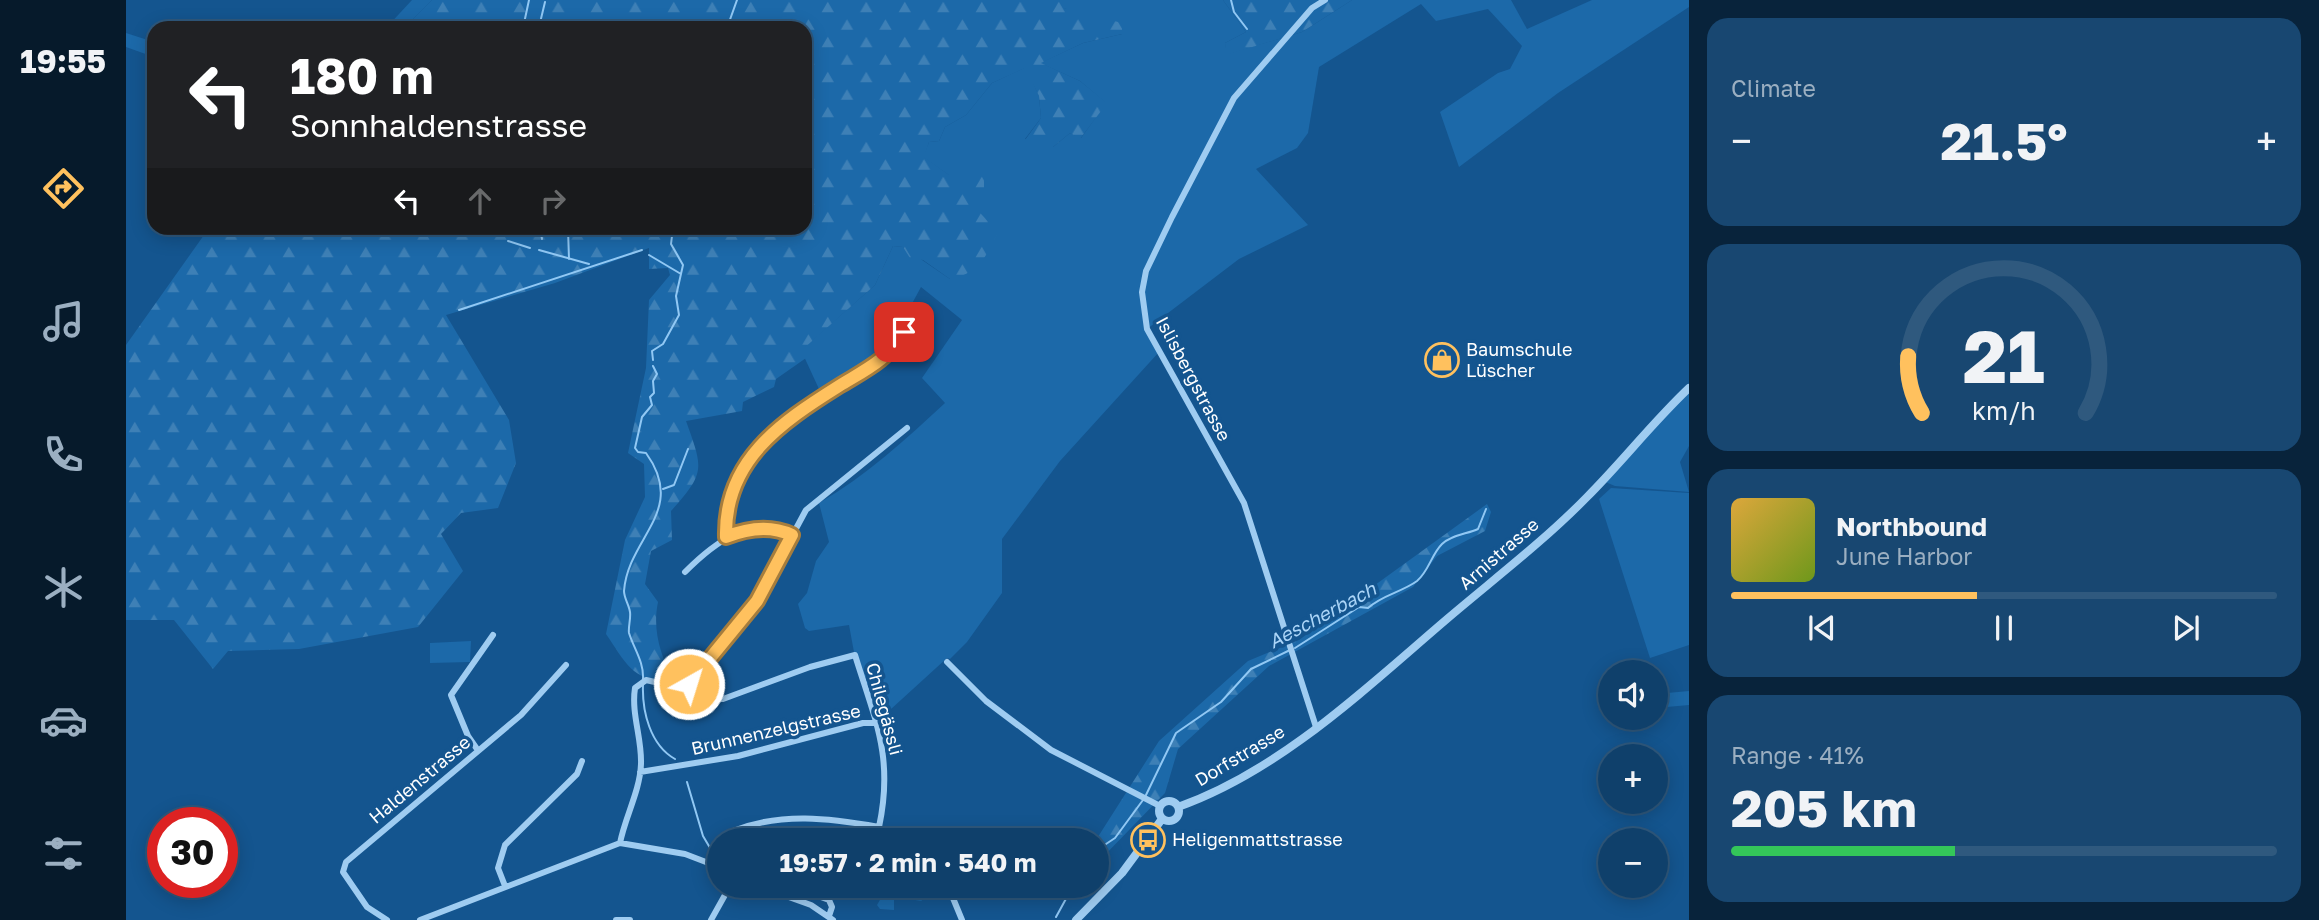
<!DOCTYPE html>
<meta charset="utf-8">
<style>
:root{--surface:#0f406b;--page:#184771;--text:#f1f3f6;--muted:#9bafc1;--line:#2f597e;--accent:#ffc15e}
body{margin:0;font-family:"Golos Text",sans-serif;background:var(--page);color:var(--text);height:100vh;display:flex;flex-direction:column;font-size:26px;white-space:nowrap}
*{box-sizing:border-box;margin:0}
p{font-size:23px;color:var(--muted)}
.icon{flex:none;width:38px;height:38px;fill:none;stroke:currentColor;stroke-width:2;stroke-linecap:round;stroke-linejoin:round}
.map{position:relative;flex:1;overflow:hidden}
.panel{display:flex;flex-direction:column;gap:18px;padding:18px;background:#08233b;width:630px}
.panel>*{flex:none}
.top-card{position:absolute;left:21px;top:21px;width:665px;height:214px;border-radius:21px;box-shadow:0 4px 18px #0003,0 0 0 2px var(--line);background:#202124;color:#fff;overflow:hidden}
.fabs{position:absolute;left:1472px;top:660px;display:grid;gap:14px}
.fabs a{display:grid;place-items:center;width:70px;height:70px;border-radius:50%;background:var(--surface);box-shadow:0 4px 18px #0003,0 0 0 2px var(--line);font-size:35px}
.speed{position:absolute;left:21px;top:807px;display:flex;gap:14px;font-size:35px;font-weight:700;text-align:center}
.speed>*{display:grid;place-content:center;width:91px;height:91px;border-radius:50%;background:var(--surface);box-shadow:0 4px 18px #0003,0 0 0 2px var(--line);line-height:1}
.speed .limit{border:10px solid #d22;background:#fff;color:#111}
.pin{position:absolute;display:grid;place-items:center;width:60px;height:60px;color:#fff;margin:-30px;border-radius:14px;box-shadow:0 4px 10px #0006}
.me{position:absolute;width:77px;margin:-38px;rotate:39deg;stroke-linejoin:round;filter:drop-shadow(0 0 5px #0008)}
.turn{display:flex;align-items:center;gap:24px;height:147px;padding:0 28px;font-size:32px}
.turn .icon{width:91px;height:91px;stroke-width:2.5}
.turn b{display:block;font-size:49px;line-height:60px}
.lanes{display:flex;align-items:center;height:66px;padding:0 28px;background:#0003;justify-content:center;gap:35px;direction:ltr}
.lanes .off{opacity:.35}
.big{font-size:52px;font-weight:700;line-height:1.1}
.panel .tile{flex:1;display:flex;flex-direction:column;justify-content:center;gap:10px;min-width:0;padding:0 24px;border-radius:21px;background:var(--page)}
.panel .dial{align-items:center;gap:0}
.dial svg{height:182px;overflow:visible;fill:none;stroke:var(--line);stroke-width:7;stroke-linecap:round;text-anchor:middle}
.dial text{fill:var(--text);stroke:none}
.song{display:flex;align-items:center;gap:21px}
.cover{width:84px;height:84px;border-radius:10px;background:linear-gradient(135deg,hsl(40 70% 55%),hsl(80 70% 35%))}
.played{height:7px;border-radius:4px;background:linear-gradient(90deg,var(--accent) 45%,var(--line) 45%)}
.keys{display:flex;justify-content:space-around;direction:ltr}
.heat{display:flex;justify-content:space-between;align-items:center;font-size:38px;direction:ltr}
.charge{height:10px;border-radius:5px;background:linear-gradient(90deg,#34c759 41%,var(--line) 0)}
.trip{position:absolute;left:581px;top:828px;width:402px;height:70px;border-radius:35px;background:var(--surface);box-shadow:0 4px 18px #0003,0 0 0 2px var(--line);font-weight:700;line-height:70px;text-align:center}
main{display:flex;flex:1;min-height:0}
.menu{display:flex;flex-direction:column;width:126px;justify-content:space-around;align-items:center;background:#061a2b;color:var(--muted)}
.menu .icon{width:49px;height:49px}
.menu .active{color:var(--accent)}
.menu b{font-size:32px;color:var(--text)}
.map>svg:first-child{display:block}
</style>
<main>
<nav class="menu">
<b>19:55</b>
<svg class="icon active" aria-label="directions" viewBox="0 0 24 24"><path d="M12 3l9 9-9 9-9-9zM9 14v-3h6M13 9l2 2-2 2"/></svg>
<svg class="icon" aria-label="music" viewBox="0 0 24 24"><path d="M9 18V5l10-2v13"/><circle cx="6" cy="18" r="3"/><circle cx="16" cy="16" r="3"/></svg>
<svg class="icon" aria-label="phone" viewBox="0 0 24 24"><path d="M5 4h4l2 5-3 2q2 4 5 5l2-3 5 2v4C11 20 4 13 5 4z"/></svg>
<svg class="icon" aria-label="climate" viewBox="0 0 24 24"><path d="M12 3v18M4 7l16 10M4 17L20 7"/></svg>
<svg class="icon" aria-label="car" viewBox="0 0 24 24"><path d="M5 17H2v-5l4-1 3-4h7l3 4 3 1v5h-3M9 17h6M6 11h13"/><circle cx="7" cy="17" r="2"/><circle cx="17" cy="17" r="2"/></svg>
<svg class="icon" aria-label="filters" viewBox="0 0 24 24"><path d="M4 7h16M4 17h16"/><circle cx="9" cy="7" r="2"/><circle cx="15" cy="17" r="2"/></svg>
</nav>
<div class="map">
<svg width="1563" height="920" viewBox="0 0 1563 920">
<defs>
<pattern id="forest-firs" width="22" height="20" patternUnits="userSpaceOnUse" patternTransform="scale(1.75)"><rect width="22" height="20" fill="#1c69a9"/><path d="M5 1l3.5 6h-7zM16 11l3.5 6h-7z" fill="#3e80b6"/></pattern>
</defs>
<rect width="100%" height="100%" fill="#14558f"/>
<path fill="#1c69a9" d="M286 0H306L278 28H260Z
M938 0H1097L1120 32 1099 43 1101 54 1176 32 1226 0H1385L1401 29 1466 0H1563V7L1432 93 1333 167 1314 112 1372 73 1384 69 1396 46 1362 9 1310 21 1295 4 1193 67 1182 133 1171 148 1130 169 1182 225 1113 259 1021 329 1033 352 934 461 876 539V593L841 642 824 659 821 658 753 720 746 717 730 663 723 625 683 631 679 628 672 604 681 593 690 561 703 542 693 503C740 476 779 440 819 403L796 378 836 320 795 287 763 346 732 369 693 389 675 350 749 285 767 246 777 247 824 279 841 198 824 176 797 157 803 142 813 141 819 127 840 115 866 83 900 67 913 96 915 118 899 139 927 147 944 133 955 138 980 103 954 81 914 63 957 43 996 34 938 8Z
M0 33 28 42V57L0 47Z
M1563 388V446L1554 462 1563 492 1489 486 1477 481Z
M1485 488 1563 493V645L1524 658 1473 499Z
M345 641 344 662 304 663V643Z
M1563 691V705L1530 708V694Z
M762 886H786L796 901 768 897V910L754 909 751 905Z"/>
<path fill="url(#forest-firs)" d="M306 0H938V8L996 23V34L957 43 915 63 954 81 981 103 954 139 944 133 927 147 907 148 899 140 915 118 913 96 899 68 866 83 840 115 819 127 813 141 803 142 798 157 823 175 858 173V198L841 199 872 232C858 259 855 272 824 279L797 260 784 258 777 247 767 246 749 285 676 350 680 358 650 379 648 387 617 402 616 411 560 421C577 469 580 472 545 511L546 540 525 551 519 584 532 602C526 631 535 655 547 681 507 683 500 663 480 634L499 540 519 497 518 464 502 453 520 368 523 300 544 275 542 268 523 269V248L429 283 320 315 383 420 390 463 372 508 335 513 315 534 337 571 292 627 173 649 102 651 87 669 48 620H0V345L83 228H679V28H278Z
M1097 0H1226L1176 32 1100 55 1099 43 1120 32Z
M1361 504 1365 512 1359 531 1311 556 1287 587 1143 666 1052 749 1039 793 971 863 970 840 1033 741 1122 661 1173 640Z"/>
<g fill="none" stroke-linecap="round" stroke-linejoin="round">
<path stroke="#91c8f4" stroke-width="2" d="M1105 0 1108 12 1121 29
M413 27 419 2
M397 28 403 0
M601 28 611 0
M414 228 416 239
M442 229 443 259
M382 241 404 248
M413 250 463 264
M523 255 555 274
M333 310 516 250
M527 360 526 351 537 344 553 315 550 296 557 265 545 244 547 228
M537 489 548 485 562 449
M1169 648 1233 607 1242 608C1256 595 1276 592 1291 581 1303 571 1305 555 1316 544 1325 535 1341 534 1352 529L1360 509
M517 679C518 662 508 649 503 633 502 627 505 619 504 612 503 605 498 598 498 591 502 537 562 511 520 453L512 452 509 448 516 417 526 405 524 397 528 393 527 381 531 374 527 366
M517 685C516 711 524 745 549 759
M561 782 577 836 590 858
M1020 795 1050 733 1095 702 1125 669 1164 650
M971 850 989 838 1017 800
M930 917 947 886"/>
<path stroke="#9fccf1" stroke-width="6" d="M600 537C598 463 656 422 713 386 739 370 762 359 778 332
M559 572C588 543 623 515 666 535
M821 662 860 701 925 750 1034 806
M563 684 576 697 597 699 684 667 729 655C749 720 768 757 753 827L776 840
M1190 727 1118 503 1021 329 1016 292 1020 271 1046 217 1108 98 1186 8 1199 0
M351 749 342 736 325 695 367 635
M514 772 612 756 737 723H750
M601 840 607 831C655 812 703 818 753 827
M494 843C499 817 514 791 515 764 516 738 505 714 509 688L520 680 542 685 563 684 631 601 680 510 781 428
M379 886 372 868 379 845 451 774 456 761
M632 886 685 905 707 920
M665 886 703 900 706 907 703 916
M822 886 836 920
M261 920 241 907 217 872 220 862 395 715 440 665
M294 920 494 843 559 854 593 867
M490 920H504
M585 920 604 886"/>
<path stroke="#9fccf1" stroke-width="8" d="M1033 811a10 10 0 1 1 20 0a10 10 0 1 1-20 0Z
M1052 807C1154 771 1240 688 1321 619 1368 579 1418 541 1461 497 1496 462 1527 422 1563 388
M950 920 996 873 1036 819"/>
</g>
<g fill="none" stroke-linecap="round" stroke-linejoin="round">
<g stroke="#a67d3d" stroke-width="18">
<path id="route" d="M563 684 631 601 666 535C644 525 622 528 600 537 598 461 654 423 713 386 739 370 762 360 778 332"/>
</g>
<use href="#route" stroke="#ffc15e" stroke-width="12"/>
</g>
<defs>
<g id="shop-ring" transform="scale(1.75)"><circle r="9.5" fill="#14558f" stroke="#ffc15e" stroke-width="1.5"/><path d="M-5-2.5h2.3a2.7 3.5 0 0 1 5.4 0H5L5.5 6h-11ZM-1.5-2.5h3a1.5 2.3 0 0 0-3 0Z" fill="#ffc15e"/></g>
<g id="bus-ring" transform="scale(1.75)"><circle r="9.5" fill="#14558f" stroke="#ffc15e" stroke-width="1.5"/><path d="M-5-6H5V4H4V6H2V4H-2V6H-4V4H-5ZM-3.5-4V0h7V-4ZM-3.5 1.2v1.5H-2V1.2ZM2 1.2v1.5H3.5V1.2Z" fill="#ffc15e"/></g>
</defs>
<g fill-rule="evenodd">
<use href="#shop-ring" x="1316" y="360"/>
<use href="#bus-ring" x="1022" y="840"/>
</g>
<g text-anchor="middle" stroke-width="7" stroke-linejoin="round" paint-order="stroke">
<g font-size="18" fill="#fff" stroke="#14558f" text-anchor="start">
<text x="1340" y="356">Baumschule<tspan x="1340" dy="21">Lüscher</tspan></text>
<text x="1046" y="846">Heligenmattstrasse</text>
</g>
<g font-size="18" fill="#fff" stroke="#14558f">
<text transform="translate(1067 379) rotate(62)" y="6">Islisbergstrasse</text>
<text transform="translate(1373 554) rotate(-41)" y="6">Arnistrasse</text>
<text transform="translate(758 709) rotate(75)" y="6">Chilegässli</text>
<text transform="translate(650 730) rotate(-13)" y="6">Brunnenzelgstrasse</text>
<text transform="translate(1114 756) rotate(-31)" y="6">Dorfstrasse</text>
<text transform="translate(294 780) rotate(-40)" y="6">Haldenstrasse</text>
</g>
<g font-size="19" font-style="italic" fill="#abd5f8" stroke="#14558f">
<text transform="translate(1196 615) rotate(-28)" y="7">Aescherbach</text>
</g>
</g>
</svg>
<div class="fabs">
<a><svg class="icon" aria-label="sound" viewBox="0 0 24 24"><path d="M4 9h4l5-4v14l-5-4H4zM17 9q2 3 0 6"/></svg></a>
<a>+</a>
<a>−</a>
</div>
<div class="speed"><div class="limit">30</div></div>
<div class="pin" style="left:778px;top:332px;background:#d93025"><svg class="icon" aria-label="arrive" viewBox="0 0 24 24"><path d="M6 21V4h12l-3 4 3 4H6"/></svg></div>
<svg class="me" style="left:563px;top:684px" viewBox="-20 -20 40 40"><circle r="17" fill="#ffc15e" stroke="#fff" stroke-width="3"/><path d="M0-11L8 9 0 5-8 9z" fill="#fff"/></svg>
<div class="trip">19:57 · 2 min · 540 m</div>
<div class="top-card">
<div class="turn"><svg class="icon" aria-label="left" viewBox="0 0 24 24"><path d="M17 20v-9H6M10 6l-5 5 5 5"/></svg><div><b>180 m</b>Sonnhaldenstrasse</div></div>
<div class="lanes"><svg class="icon" aria-label="left" viewBox="0 0 24 24"><path d="M17 20v-9H6M10 6l-5 5 5 5"/></svg><svg class="icon off" aria-label="ahead" viewBox="0 0 24 24"><path d="M12 20V5M6 11l6-6 6 6"/></svg><svg class="icon off" aria-label="right" viewBox="0 0 24 24"><path d="M7 20v-9h11M14 6l5 5-5 5"/></svg></div>
</div>
</div>
<section class="panel">
<div class="tile"><p>Climate</p>
<div class="heat"><a>−</a><b class="big">21.5°</b><a>+</a></div>
</div>
<div class="tile dial"><svg viewBox="0 0 100 80">
<path d="M14 69A42 42 0 1 1 86 69"/>
<path d="M14 69A42 42 0 0 1 8 44" stroke="#ffc15e"/>
<text x="50" y="56" font-size="32" font-weight="700">21</text>
<text x="50" y="72" font-size="11">km/h</text>
</svg></div>
<div class="tile">
<div class="song"><i class="cover"></i><div><b>Northbound</b><p>June Harbor</p></div></div>
<div class="played"></div>
<div class="keys"><svg class="icon" aria-label="previous" viewBox="0 0 24 24"><path d="M18 5L8 12l10 7zM5 5v14"/></svg><svg class="icon" aria-label="pause" viewBox="0 0 24 24"><path d="M8 5v14M16 5v14"/></svg><svg class="icon" aria-label="next" viewBox="0 0 24 24"><path d="M6 5l10 7-10 7zM19 5v14"/></svg></div>
</div>
<div class="tile"><p>Range · 41%</p><b class="big">205 km</b><div class="charge"></div></div>
</section>
</main>
